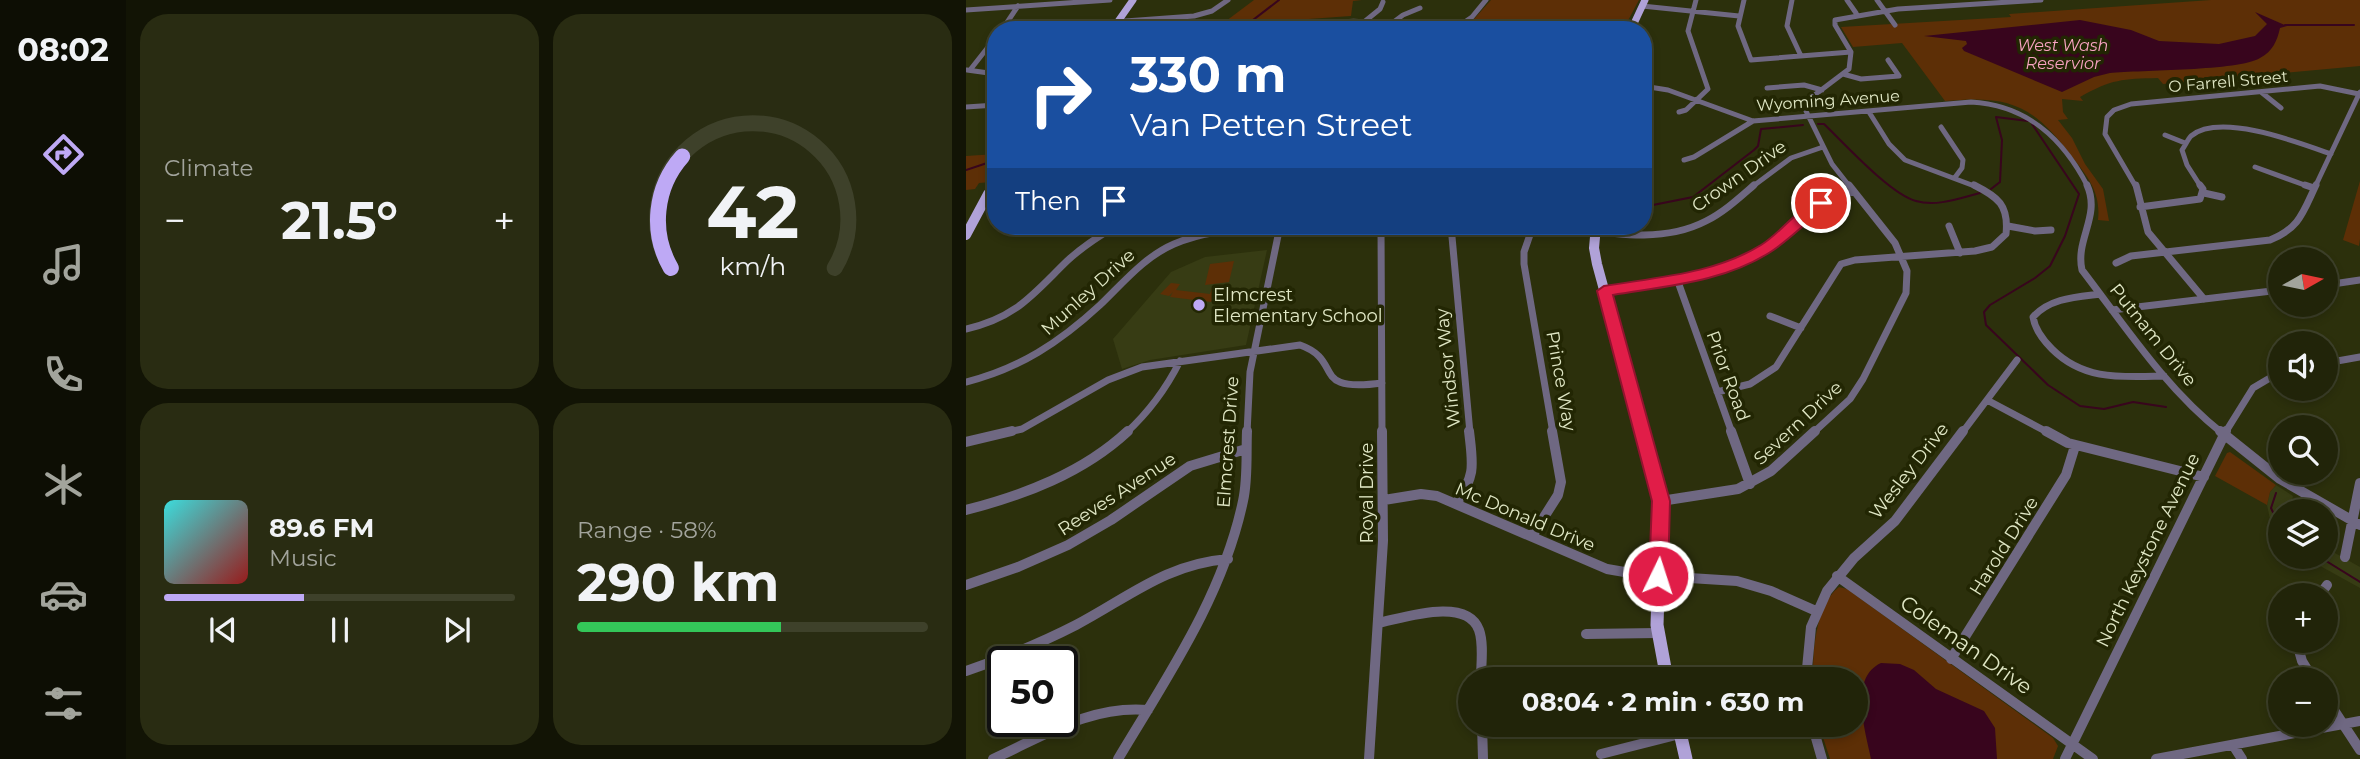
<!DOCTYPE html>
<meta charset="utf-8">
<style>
:root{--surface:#212409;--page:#292c12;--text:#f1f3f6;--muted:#a2a49c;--line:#3e412a;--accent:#bea9f5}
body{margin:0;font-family:Montserrat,sans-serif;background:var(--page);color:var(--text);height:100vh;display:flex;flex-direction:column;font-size:26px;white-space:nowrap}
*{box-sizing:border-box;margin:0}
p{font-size:23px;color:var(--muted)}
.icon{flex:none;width:38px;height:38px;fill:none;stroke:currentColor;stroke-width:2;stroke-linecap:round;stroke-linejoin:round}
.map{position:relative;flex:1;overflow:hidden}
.side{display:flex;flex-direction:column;gap:14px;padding:14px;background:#121405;width:840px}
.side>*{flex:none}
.top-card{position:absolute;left:21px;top:21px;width:665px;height:214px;border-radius:28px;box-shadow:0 4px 10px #0003,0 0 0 2px var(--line);background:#1a4fa0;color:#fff;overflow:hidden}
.needle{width:46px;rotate:81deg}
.buttons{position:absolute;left:1302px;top:247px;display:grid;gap:14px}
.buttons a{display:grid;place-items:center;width:70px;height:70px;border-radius:50%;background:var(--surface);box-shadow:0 4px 10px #0003,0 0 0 2px var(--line);font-size:35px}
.speed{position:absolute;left:21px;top:646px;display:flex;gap:14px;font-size:35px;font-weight:700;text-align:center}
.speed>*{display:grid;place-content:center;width:91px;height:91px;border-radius:50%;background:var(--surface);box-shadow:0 4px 10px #0003,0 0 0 2px var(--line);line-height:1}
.speed .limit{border:4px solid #111;border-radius:10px;background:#fff;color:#111}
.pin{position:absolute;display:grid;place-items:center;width:60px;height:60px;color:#fff;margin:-30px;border:4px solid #fff;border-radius:50%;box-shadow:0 2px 7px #0007}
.me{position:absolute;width:77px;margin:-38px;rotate:4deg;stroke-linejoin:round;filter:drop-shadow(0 0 5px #0008)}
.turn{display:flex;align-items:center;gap:24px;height:147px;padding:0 28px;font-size:32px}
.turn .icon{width:91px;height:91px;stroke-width:2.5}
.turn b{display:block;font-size:49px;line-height:60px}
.then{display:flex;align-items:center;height:66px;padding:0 28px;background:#0003;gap:14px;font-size:26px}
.big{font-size:52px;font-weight:700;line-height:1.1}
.side .tile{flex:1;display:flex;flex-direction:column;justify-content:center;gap:10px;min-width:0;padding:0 24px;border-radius:28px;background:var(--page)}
.side .dial{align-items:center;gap:0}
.dial svg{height:182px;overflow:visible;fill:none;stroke:var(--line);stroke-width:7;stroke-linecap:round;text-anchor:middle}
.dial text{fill:var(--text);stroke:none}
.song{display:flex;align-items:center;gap:21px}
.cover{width:84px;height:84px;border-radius:10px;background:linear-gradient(135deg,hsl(180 70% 55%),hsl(0 70% 35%))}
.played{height:7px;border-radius:4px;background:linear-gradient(90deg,var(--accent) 40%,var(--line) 40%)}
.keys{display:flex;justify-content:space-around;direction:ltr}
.heat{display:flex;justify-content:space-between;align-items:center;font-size:38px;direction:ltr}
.charge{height:10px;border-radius:5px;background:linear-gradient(90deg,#34c759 58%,var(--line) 0)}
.side .tiles{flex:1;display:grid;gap:14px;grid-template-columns:repeat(2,1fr)}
.trip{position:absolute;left:492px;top:667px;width:410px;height:70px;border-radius:35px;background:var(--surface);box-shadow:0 4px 10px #0003,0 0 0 2px var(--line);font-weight:700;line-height:70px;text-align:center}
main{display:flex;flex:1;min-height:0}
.tab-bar{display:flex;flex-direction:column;width:126px;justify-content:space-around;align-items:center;background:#0d0e04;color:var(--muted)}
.tab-bar .icon{width:49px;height:49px}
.tab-bar .selected{color:var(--accent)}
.tab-bar b{font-size:32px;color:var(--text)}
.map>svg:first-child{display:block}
</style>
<main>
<nav class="tab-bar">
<b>08:02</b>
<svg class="icon selected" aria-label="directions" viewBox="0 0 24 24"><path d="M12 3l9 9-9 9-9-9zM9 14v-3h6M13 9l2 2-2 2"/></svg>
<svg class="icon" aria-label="music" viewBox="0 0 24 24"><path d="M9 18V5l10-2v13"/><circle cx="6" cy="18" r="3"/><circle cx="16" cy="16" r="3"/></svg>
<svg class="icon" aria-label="phone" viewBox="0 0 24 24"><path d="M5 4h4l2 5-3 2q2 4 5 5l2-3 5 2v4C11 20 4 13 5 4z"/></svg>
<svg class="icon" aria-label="climate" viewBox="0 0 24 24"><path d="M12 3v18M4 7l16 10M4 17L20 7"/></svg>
<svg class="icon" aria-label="car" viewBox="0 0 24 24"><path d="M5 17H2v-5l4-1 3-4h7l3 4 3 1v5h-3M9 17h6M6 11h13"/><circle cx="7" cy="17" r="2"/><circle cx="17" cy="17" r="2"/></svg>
<svg class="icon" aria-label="filters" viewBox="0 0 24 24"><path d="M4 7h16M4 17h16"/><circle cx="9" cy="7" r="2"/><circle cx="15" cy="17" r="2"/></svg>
</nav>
<section class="side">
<div class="tiles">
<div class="tile"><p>Climate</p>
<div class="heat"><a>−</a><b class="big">21.5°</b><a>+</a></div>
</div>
<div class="tile dial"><svg viewBox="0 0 100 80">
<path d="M14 69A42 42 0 1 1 86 69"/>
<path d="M14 69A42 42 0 0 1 19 20" stroke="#bea9f5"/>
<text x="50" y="56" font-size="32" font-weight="700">42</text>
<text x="50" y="72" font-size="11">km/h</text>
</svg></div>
<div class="tile">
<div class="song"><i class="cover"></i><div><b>89.6 FM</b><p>Music</p></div></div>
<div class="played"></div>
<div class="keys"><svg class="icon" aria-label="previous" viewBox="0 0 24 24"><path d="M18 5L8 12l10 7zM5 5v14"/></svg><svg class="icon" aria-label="pause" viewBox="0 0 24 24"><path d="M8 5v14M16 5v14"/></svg><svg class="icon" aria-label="next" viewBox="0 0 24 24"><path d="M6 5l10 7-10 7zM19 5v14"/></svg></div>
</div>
<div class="tile"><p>Range · 58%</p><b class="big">290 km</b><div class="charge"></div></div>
</div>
</section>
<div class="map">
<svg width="1394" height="759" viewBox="0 0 1394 759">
<rect width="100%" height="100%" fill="#2c300c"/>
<path fill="#373c14" d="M301 250 280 345 184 360 156 369 147 339 205 272 239 257Z
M1310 485 1327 496 1323 511H1314V534L1304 519 1301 505 1304 492Z
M1360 548 1394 567V588L1338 557 1360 556Z"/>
<path fill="#5d2f06" d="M288 0H396L387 1 385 16 288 23 280 30H248Z
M525 0H673L657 30H492L509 18Z
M1245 0H1394V66L1197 84 1192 78C1156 79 1146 79 1114 97L1117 101 1096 99 1097 112 1102 119 1092 120 1106 138 1119 164 1137 189 1143 221 1132 220C1135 194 1123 178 1107 158 1067 105 1045 95 979 101L936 43 887 47 875 27 1045 17 1043 14Z
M30 154V179L26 182 13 183 9 189 0 190V156Z
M1394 181V239L1393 246 1377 240Z
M268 261 263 282 239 285 244 264Z
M205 283 214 284 210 290 244 294 246 288 250 290 246 294 250 295 245 302 204 297 207 292 203 296 194 294Z
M1264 452 1310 485 1304 492 1301 505 1249 476 1261 453Z
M873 587 881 589 1087 738 1092 746 1087 759H864L853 725 889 724V679H847C847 651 849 606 873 587Z"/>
<path fill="#38051d" d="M1289 12 1321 26 1314 28C1311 41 1307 51 1294 58 1273 71 1174 70 1144 73L1128 77 1096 92 998 51 996 48 1001 44 1000 41 958 36 1114 20 1165 30 1193 41 1253 44 1289 36 1301 24Z
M915 663 934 664 948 670 970 689 1018 711 1029 728 1031 759H905C900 733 882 678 915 663Z"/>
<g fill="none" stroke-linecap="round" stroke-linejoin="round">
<path stroke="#38051d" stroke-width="2" d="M1319 25H1388
M274 30 313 0
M385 30 395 25 415 30
M852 124H858C879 144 924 194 950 201 971 207 994 198 1014 193
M1066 124 1113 194 1099 236 1084 266 1069 278 1024 305 1018 312 1020 325 1082 385 1114 406 1138 409 1167 402 1200 407
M0 170 30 160
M1025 189 1034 182 1036 140 1030 117 1062 121
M677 207 727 197 788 150 792 146 795 129 837 125
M1310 493 1305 508 1314 527
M1352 556 1394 582"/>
<path stroke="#6f6882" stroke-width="5" d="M778 0 772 26 785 60 885 52
M826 0 821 26 835 56
M881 0 890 13
M911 0 929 25
M676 6 773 16
M0 10 144 0
M398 22 414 9 417 2
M90 26 228 16 246 11 262 0
M421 27 437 15 454 8
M36 30 52 6
M355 30C380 15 405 22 431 30
M487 30 506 17 520 0
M1 70 30 74
M4 70 30 37
M877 74 895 79 933 76 922 60
M677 86 702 90 787 121 1005 102C1061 105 1097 138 1122 187
M801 88 838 85 856 90
M1295 92 1315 108
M0 107 30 105
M713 112 720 110 742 89 722 31 730 0
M903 112 923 144 939 160 1011 187
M975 127 997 160 996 168 990 176
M1199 135 1219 143
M718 160 728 157 787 121
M1289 167 1344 187
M786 187 825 158 857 147
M884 187 866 164 838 107 842 100 883 69 885 52 869 25V20L932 9 1075 0
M1170 187 1139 134 1141 117 1148 110 1165 104 1354 86 1393 94
M1235 187 1221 165 1216 150C1219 146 1222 139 1225 136 1254 112 1334 143 1365 154
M1349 187 1394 92"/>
<path stroke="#6f6882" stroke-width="7" d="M1121 185C1135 216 1109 239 1116 270 1159 326 1200 389 1256 433
M1170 185 1182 232 1238 299
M1339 185 1348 188
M1238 193 1256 197
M1174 207 1234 199 1237 189 1234 185
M415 226 416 433
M485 226 504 433
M567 226 558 252V264L587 433
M583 226C634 231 692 246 740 221 758 212 773 198 788 185
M983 226 994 253
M1042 226 1069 231 1085 230
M1150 263 1165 256 1304 240C1334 228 1337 212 1350 185
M711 279 766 433
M1360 285 1394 280
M638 291C689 284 744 281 789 255 825 235 848 204 888 191
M1134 294C1110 297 1084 298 1067 317 1069 330 1077 340 1086 349 1118 381 1156 377 1198 376
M1146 310 1314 290
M804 316 835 328
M0 329C50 318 67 294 101 261 116 247 133 236 150 226
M1360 363 1394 357
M0 382C53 369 94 342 134 305 157 283 178 257 208 244 240 230 275 229 309 226
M751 392 784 384 810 367 875 264 889 260 1009 251 1026 247 1040 234C1043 205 1032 197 1008 185
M1021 400 1083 433
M39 433 56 429 142 380 176 367 334 345C379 361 342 393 416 383
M160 433C184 411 200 389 214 361
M281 433 284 372 314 226
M847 433 884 399 897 379 940 293 941 271 929 243 883 185
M996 433 1051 360
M1259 433 1287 388 1314 372"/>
<path stroke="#6f6882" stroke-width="10" d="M765 431 784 484
M1080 431 1102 443 1238 477
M1254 431 1314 479 1394 525
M0 442 46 431
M418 500 455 494 471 496 641 569 676 575 771 581 805 591 850 611
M695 501 772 489 805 471 849 431
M490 504C510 474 507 466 503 431
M0 510C58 495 117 473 162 431
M566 536 592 495 595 482 586 431
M1379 557 1394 483
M871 576 1127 759
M0 585 52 567 102 545 145 520 224 466 280 449
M1354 595 1361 585
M412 623C437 618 501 596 513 630 518 644 515 664 515 679
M620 634 691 633
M1330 640 1336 661 1347 679
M985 659 1100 475 1109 446
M0 671C38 658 75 643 110 625 163 597 200 564 262 559
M840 679 845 627 861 591 888 558 929 521 997 431
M1360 698 1394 750
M516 724 517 759
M846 724 856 759
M1267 745 1276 759
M635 754 714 734
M27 759C78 736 124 705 182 710
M152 759C201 677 257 596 277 501 282 479 280 454 281 431
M403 759 417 541 416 431
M1099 759 1260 431
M1190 759 1394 721"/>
<path stroke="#b0a2d8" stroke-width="7" d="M146 30 167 0
M665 30 679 0"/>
<path stroke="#b0a2d8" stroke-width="10" d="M630 226 628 248 631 264 677 433
M0 235 22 194 30 186"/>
<path stroke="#b0a2d8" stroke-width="13" d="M676 431 695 501 691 625 701 679
M712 724 720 759"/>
</g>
<path fill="#e11d48" stroke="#92132f" stroke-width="2" d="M855 199 860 200V206C842 221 825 238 806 251 759 282 701 286 647 295L704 501 702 576 699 582 692 585 686 582 683 576 686 501 631 291 638 286C692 277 748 274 795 245 815 233 833 206 855 199Z"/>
<circle fill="#bea9f5" stroke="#222603" stroke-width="2.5" cx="233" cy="305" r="7"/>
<g text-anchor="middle" stroke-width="7" stroke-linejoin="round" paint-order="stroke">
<g font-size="16" font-style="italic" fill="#f8a3c2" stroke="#222603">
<text x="1097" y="51">West Wash<tspan x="1097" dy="18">Reservior</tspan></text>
</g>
<g font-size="16" fill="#e0e7c5" stroke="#222603">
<text transform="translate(1262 81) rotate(-5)" y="6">O Farrell Street</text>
<text transform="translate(862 100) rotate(-4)" y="6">Wyoming Avenue</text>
</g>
<g font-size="18" fill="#e0e7c5" stroke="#222603">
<text transform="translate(773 176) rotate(-35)" y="6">Crown Drive</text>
<text transform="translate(122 292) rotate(-42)" y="6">Munley Drive</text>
<text transform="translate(1187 335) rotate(51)" y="6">Putnam Drive</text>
<text transform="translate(482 368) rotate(-96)" y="6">Windsor Way</text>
<text transform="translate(762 376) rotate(70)" y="6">Prior Road</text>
<text transform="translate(595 381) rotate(80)" y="6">Prince Way</text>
<text transform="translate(832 423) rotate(-43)" y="6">Severn Drive</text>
<text transform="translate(262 442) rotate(-86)" y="6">Elmcrest Drive</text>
<text transform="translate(943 471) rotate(-52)" y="6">Wesley Drive</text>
<text transform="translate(401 493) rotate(-90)" y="6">Royal Drive</text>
<text transform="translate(151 494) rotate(-33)" y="6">Reeves Avenue</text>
<text transform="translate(559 517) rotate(23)" y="6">Mc Donald Drive</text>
<text transform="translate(1038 546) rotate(-58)" y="6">Harold Drive</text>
<text transform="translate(1182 550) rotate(-64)" y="6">North Keystone Avenue</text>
</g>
<g font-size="18" fill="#e0e7c5" stroke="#222603" text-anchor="start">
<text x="247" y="301">Elmcrest<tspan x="247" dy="21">Elementary School</tspan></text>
</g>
<g font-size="21" fill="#e0e7c5" stroke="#222603">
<text transform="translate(1000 645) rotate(35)" y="7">Coleman Drive</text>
</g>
</g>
</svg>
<div class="buttons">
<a><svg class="needle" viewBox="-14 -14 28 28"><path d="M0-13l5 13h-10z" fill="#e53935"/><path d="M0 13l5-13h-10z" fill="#a2a49c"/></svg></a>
<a><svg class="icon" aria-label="sound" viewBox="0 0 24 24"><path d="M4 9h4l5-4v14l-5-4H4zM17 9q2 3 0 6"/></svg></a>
<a><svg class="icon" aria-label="search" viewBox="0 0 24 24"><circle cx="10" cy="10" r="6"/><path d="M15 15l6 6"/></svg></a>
<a><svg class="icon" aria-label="layers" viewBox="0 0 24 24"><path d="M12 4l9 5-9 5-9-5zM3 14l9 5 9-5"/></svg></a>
<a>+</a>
<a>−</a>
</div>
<div class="speed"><div class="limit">50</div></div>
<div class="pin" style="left:855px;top:203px;background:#d93025"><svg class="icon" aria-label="arrive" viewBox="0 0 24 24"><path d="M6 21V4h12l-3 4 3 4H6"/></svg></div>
<svg class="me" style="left:692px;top:576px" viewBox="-20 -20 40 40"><circle r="17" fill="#e11d48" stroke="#fff" stroke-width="3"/><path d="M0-11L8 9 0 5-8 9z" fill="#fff"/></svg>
<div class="trip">08:04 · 2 min · 630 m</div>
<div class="top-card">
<div class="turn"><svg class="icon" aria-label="right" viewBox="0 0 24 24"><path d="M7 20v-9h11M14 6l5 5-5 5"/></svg><div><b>330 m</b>Van Petten Street</div></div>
<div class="then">Then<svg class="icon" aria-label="arrive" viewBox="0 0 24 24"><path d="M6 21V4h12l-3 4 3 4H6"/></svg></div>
</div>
</div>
</main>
